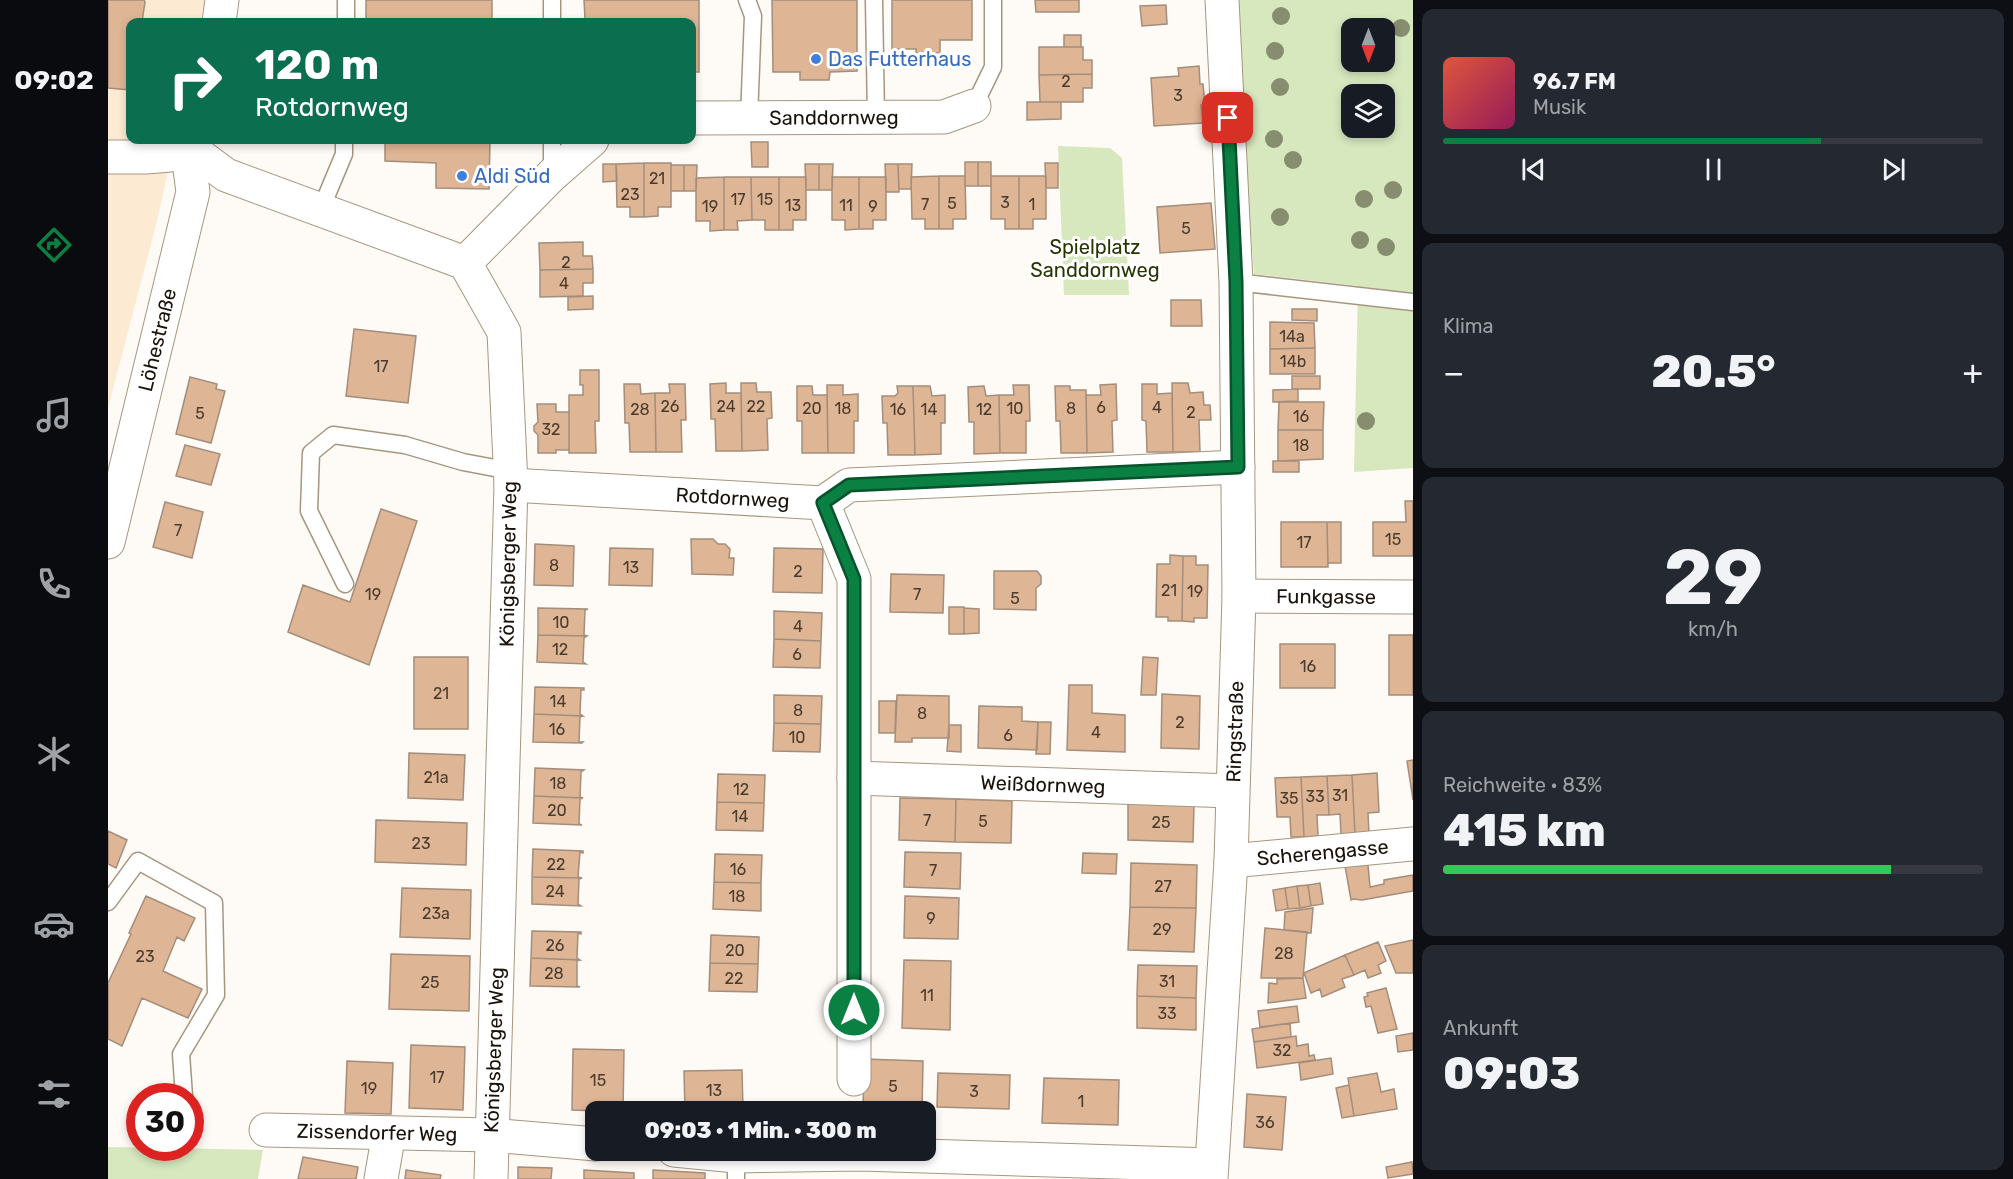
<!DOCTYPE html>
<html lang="de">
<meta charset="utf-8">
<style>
:root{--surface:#171b24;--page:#242831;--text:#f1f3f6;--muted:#9ea1a6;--line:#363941;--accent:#0b8043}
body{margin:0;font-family:Rubik,sans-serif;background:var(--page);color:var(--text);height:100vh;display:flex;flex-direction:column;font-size:22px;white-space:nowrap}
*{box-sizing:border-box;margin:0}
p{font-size:20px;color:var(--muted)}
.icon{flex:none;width:33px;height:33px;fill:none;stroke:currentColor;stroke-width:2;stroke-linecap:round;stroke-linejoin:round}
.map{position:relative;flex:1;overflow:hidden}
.details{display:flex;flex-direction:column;gap:9px;padding:9px;background:#0d0f14;width:600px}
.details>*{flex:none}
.banner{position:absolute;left:18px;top:18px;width:570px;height:126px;border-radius:12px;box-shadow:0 3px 9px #0003;background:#0b6e4f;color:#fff;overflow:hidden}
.needle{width:39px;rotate:180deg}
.buttons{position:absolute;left:1233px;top:18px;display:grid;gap:12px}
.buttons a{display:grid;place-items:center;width:54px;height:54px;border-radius:12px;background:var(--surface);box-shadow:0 3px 9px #0003;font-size:30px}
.speed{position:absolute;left:18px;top:1083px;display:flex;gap:12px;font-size:30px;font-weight:700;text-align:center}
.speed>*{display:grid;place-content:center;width:78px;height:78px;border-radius:50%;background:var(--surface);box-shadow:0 3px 9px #0003;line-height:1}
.speed .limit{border:9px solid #d22;background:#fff;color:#111}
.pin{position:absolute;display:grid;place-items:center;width:51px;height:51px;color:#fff;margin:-26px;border-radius:12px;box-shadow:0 3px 9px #0006}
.me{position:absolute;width:66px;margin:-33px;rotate:0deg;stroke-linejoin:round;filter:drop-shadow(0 0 4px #0008)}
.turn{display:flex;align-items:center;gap:21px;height:126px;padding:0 30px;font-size:27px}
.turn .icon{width:78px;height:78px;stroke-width:2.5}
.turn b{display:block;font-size:42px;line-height:51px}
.big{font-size:45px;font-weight:800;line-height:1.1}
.details .tile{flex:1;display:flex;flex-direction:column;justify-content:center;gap:9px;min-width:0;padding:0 21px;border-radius:12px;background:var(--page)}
.details .dial{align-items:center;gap:0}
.dial b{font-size:78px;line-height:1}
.song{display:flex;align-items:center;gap:18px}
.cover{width:72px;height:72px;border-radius:9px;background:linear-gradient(135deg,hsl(10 70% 55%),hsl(330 70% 35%))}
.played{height:6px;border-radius:3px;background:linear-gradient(90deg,var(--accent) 70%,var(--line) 70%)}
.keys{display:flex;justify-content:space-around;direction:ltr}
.heat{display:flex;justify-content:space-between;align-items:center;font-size:33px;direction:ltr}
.charge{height:9px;border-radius:4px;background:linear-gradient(90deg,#34c759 83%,var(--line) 0)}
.trip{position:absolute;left:477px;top:1101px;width:351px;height:60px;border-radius:12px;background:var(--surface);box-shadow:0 3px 9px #0003;font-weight:800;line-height:60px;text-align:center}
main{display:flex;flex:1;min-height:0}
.menu{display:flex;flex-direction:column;width:108px;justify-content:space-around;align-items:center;background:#090b0e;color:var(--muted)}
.menu .icon{width:42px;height:42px}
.menu .current{color:var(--accent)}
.menu b{font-size:27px;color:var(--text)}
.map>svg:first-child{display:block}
</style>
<main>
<nav class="menu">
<b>09:02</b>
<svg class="icon current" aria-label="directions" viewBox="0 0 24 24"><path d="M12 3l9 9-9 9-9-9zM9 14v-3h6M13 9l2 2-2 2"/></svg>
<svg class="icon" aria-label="music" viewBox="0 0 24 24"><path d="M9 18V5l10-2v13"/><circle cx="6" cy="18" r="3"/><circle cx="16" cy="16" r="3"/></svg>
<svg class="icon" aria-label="phone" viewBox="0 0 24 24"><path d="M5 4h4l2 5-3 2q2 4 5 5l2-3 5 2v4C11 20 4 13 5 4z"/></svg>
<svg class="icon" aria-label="climate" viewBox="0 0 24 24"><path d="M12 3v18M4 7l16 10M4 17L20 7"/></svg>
<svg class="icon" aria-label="car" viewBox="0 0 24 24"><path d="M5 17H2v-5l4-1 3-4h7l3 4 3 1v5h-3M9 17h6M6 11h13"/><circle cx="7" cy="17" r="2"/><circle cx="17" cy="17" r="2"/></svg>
<svg class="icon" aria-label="filters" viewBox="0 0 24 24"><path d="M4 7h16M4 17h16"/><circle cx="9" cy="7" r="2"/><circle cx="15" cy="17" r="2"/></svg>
</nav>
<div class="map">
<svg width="1305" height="1179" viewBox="0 0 1305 1179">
<rect width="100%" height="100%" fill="#fefaf5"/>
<path fill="#fdead2" d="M0 0H97L92 22H22V140H67L49 221 0 408Z"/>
<path fill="#d7e8bf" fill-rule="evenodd" d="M1125 0H1305V468L1246 472 1250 286 1146 274ZM1244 28H1276V62H1244ZM1244 94H1276V128H1244Z
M950 146 1002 148 1014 158 1021 295H956Z
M0 1147 155 1150 150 1179H0Z"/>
<path fill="#deb595" stroke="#a48d7b" stroke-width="1.5" d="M0 0H36L37 2 34 22H22V90L0 88Z
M258 0H384V22H258Z
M476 0H591V72H584V22H464V20L477 19Z
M664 0H749V71L722 72 721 80H692V72H665Z
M784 0H864V40H832V53H808V49H784Z
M927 0H971V12H928Z
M1058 5 1059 24 1034 26 1032 6Z
M956 35H973V47H956Z
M931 47H975V60H984V74L931 75Z
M1091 66 1092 84H1095L1097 105H1093L1095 123 1046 126 1043 78 1071 76 1070 68Z
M984 74V88H975V102H932L931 75Z
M919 102H953V119L919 120Z
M277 140H382L381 189 328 188V163L277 161Z
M643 142H660V167H644Z
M857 162H870V186H857Z
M870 162H883V186H870Z
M536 163H563V207H550V216L536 217Z
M536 163V217H522V207H509L508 164Z
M937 163H950V188H938Z
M495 164H508L509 181 495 182Z
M697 164H711V190H698Z
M711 164H725L724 190H711Z
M777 164H790L791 192H778Z
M790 164H804L803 189H791Z
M563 165H576V191H563Z
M576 165H589L588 191H576Z
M831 176H857L858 219H845V229H831Z
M831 176V229H817V219H804L803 177Z
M883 176H911V229H897V219H883Z
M911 176H938V219H925V229H911Z
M616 177V230L602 231V221H588V178Z
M616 177H643L644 220 629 221 630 230H616Z
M643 177H671V230H657V220H644Z
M671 177H698V220H685V230H671Z
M724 177H751V229L737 230V220H724Z
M751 177H778V220H765V229H751Z
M1103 203 1107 249 1052 253 1049 207Z
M475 242V256H484L485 269 432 270 431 243Z
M485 269V283H475V296L432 297V270Z
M485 296V309L460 310V297Z
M1063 300H1093L1094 326H1063Z
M1184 309H1209V321L1184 320Z
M1162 322 1206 323 1207 348 1162 349Z
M246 329 308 336 300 403 238 396Z
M1207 348V374H1162V349Z
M472 370H491V421H487L488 453H461V395H475V385H472Z
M1184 376H1212V389H1184Z
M82 377 109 384 108 389 117 391 103 443 68 434Z
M618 383V393H633L634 451H608L607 419H603L602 384Z
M633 383H648L649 392H663L664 418 659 419 660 450 634 451Z
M1064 383H1080L1082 393 1095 392 1096 405H1102L1103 420H1091L1092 452H1065Z
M516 384H532L533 394 547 393 548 452H522L521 423H517Z
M561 384H577L578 420H573L574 452H548L547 393H562Z
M1008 384 1009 420 1004 421 1005 452 979 453 978 395H993L992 385Z
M1034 384H1049V394L1064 393 1065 452H1039L1038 421 1034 420Z
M719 385H735V395L750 394V421H746V453H720Z
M905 385H921L922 421H918V453H892L891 395H906Z
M689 386H704L705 395H719L720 453H694V421H689Z
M789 386H805L807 455H780L779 423H775L774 396H787L790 393Z
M805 386H822L824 396 837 395V423H833V454L807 455Z
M876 386 878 396 891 395 892 453 866 454V422H861L860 387Z
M947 386H962V390H978L979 453H953L952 421H948Z
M1190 389V401L1165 402V390Z
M1171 402H1216L1215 430H1170Z
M429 404H448V412H461V453V450H448V453H430V435L426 431V426L430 422Z
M1170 430H1215V459L1170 461Z
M77 445 112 454 103 485 68 476Z
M1165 461H1191V472H1165Z
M1297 501H1305V556H1265V522H1298Z
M57 502 95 512 84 558 45 547Z
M273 509 309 521 261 665 180 632 195 585 242 602Z
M1173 522H1219L1220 567H1173Z
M1219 522H1233V563H1220Z
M583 539H605L610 544H617L622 549 621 558H626L625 575 584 574Z
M427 544 466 546 465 586 426 585Z
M502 548 545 549 544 586 501 585Z
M666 548 715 549 714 593 665 592Z
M1062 555 1075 556 1074 621H1060V617H1048L1049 564H1062Z
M1075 556H1088V565H1100L1099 618H1086V622L1074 621Z
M886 571H929L933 576V584L928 588V610L886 609Z
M783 574 836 575 835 613 782 612Z
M841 607H856V634H841Z
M430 608 480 609 477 610 476 635 479 636 430 635Z
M856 608 871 609V633L856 634Z
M666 611 714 613 713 641 666 639Z
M430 635 479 636 476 638 475 662 478 664 429 662Z
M1281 635H1305V695H1281Z
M666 639 713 641 712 668 665 667Z
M1172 644H1227V688H1172Z
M306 657H360V729H306Z
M1035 657 1050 658 1048 695H1033Z
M961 685H984V713L1017 715V752L959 750Z
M427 687 476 688V690H473L472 714 475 716 426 714Z
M1054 694 1092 696 1091 749 1053 748Z
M666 695 714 696 713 724 666 723Z
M789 695 841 696V738H804V742H787Z
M771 701H788L787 733H771Z
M871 706 914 707V721L930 722 929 750 870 748Z
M426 714 475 716 472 717 471 742H475L474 743 425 742Z
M930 722H943L942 754H928Z
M666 723 713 724 712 752 665 751Z
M841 725H853V752L839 751Z
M301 753 357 755 355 800 300 798Z
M1305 760V800L1299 761Z
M427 768 476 770 473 772 472 797 475 798 426 796Z
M1269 773 1271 812 1260 813 1261 833 1247 834 1244 775Z
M610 774 657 775 656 803 609 802Z
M1244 775 1247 834H1233L1232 814 1221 815 1219 776Z
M1219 776 1221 815H1209L1210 836 1196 837 1193 777Z
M1193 777 1196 837H1183L1182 817H1169L1167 778Z
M426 796 475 798 472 799 471 824 474 825 425 823Z
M792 798 848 799 847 842 791 840Z
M848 799 904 801 903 843 847 842Z
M609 802 656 803 655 831 608 830Z
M1020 803 1086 805 1085 842 1020 840Z
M268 820 359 823 358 865 267 862Z
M0 831 19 840 8 868 0 864Z
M425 849 475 851V853L472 852 470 877 474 878 424 877Z
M797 852 853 853 852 889 796 887Z
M975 853 1009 854 1008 874 974 873Z
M607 854 654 855 653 883 606 882Z
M1023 863 1089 865 1088 908 1022 907Z
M1260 865 1262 887 1276 884V880L1305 875V891L1254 900 1245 899 1243 900 1237 866Z
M424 877 474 878 471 879 470 904 473 906 424 904Z
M606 882 653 883V911L605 909Z
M1212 883 1215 904 1203 906 1200 885Z
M1200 885 1203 906 1192 908 1189 886Z
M1189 886 1192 908 1180 909 1177 888Z
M294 888 363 890 362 939 292 937Z
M1177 888 1180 909 1168 911 1165 890Z
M38 896 87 918 76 941 69 937 55 971 94 989 80 1018 34 998 14 1046 0 1039V983L23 934 21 933Z
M797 896 851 898 850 939 796 938Z
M1022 907 1088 908 1086 952 1020 950Z
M1205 908 1203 933 1176 930 1177 912Z
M1157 928 1199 932 1195 978H1153Z
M424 931 473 932V934L470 933 469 958 472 960 423 958Z
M603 935 651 937 650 964 602 963Z
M1305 940V973H1288L1277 946Z
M1270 942 1278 961 1270 965 1273 973 1260 978 1257 970 1246 975 1237 955Z
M283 954 362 956 361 1011 281 1009Z
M1237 955 1246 975 1234 979 1237 987 1214 997 1212 989 1203 993 1196 973Z
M423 958 472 960 469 961V986L472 987 422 986Z
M796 960 843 961 842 1030 794 1028Z
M602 963 650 964 649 992 601 991Z
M1030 965 1089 966 1088 998 1029 996Z
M1195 978 1198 998 1160 1003 1161 983 1169 984V979Z
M1278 988 1289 1029 1270 1033 1263 1006 1258 1007 1256 997 1260 996 1259 993Z
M1029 996 1088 998V1030L1029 1028Z
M1189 1006 1191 1022 1152 1027 1150 1011Z
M1182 1023 1183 1037 1146 1042 1144 1029Z
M1305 1033V1050L1290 1052 1288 1036Z
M1188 1036 1189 1046 1200 1044 1201 1056 1206 1055 1207 1060 1149 1068 1146 1042Z
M303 1045 357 1047 355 1110 301 1108Z
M465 1049 516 1050 515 1112 464 1110Z
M1223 1058 1225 1074 1193 1080 1191 1063Z
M756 1059 815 1061 814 1112H755Z
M239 1061 285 1063 283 1114 237 1113Z
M634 1070 635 1109 577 1111 576 1071Z
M830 1073 902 1075 901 1109 829 1107Z
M1269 1073 1273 1092 1286 1089 1289 1109 1246 1116 1240 1078Z
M936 1078 1011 1080 1010 1125 934 1123Z
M1241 1085 1246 1116 1234 1118 1228 1088Z
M1139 1094 1178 1097 1174 1150 1136 1147Z
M195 1157 250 1167 248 1179H190Z
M1304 1162 1305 1174 1280 1178 1278 1167Z
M410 1167 444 1168 443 1179H410Z
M298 1170 333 1175 332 1179H297Z
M476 1170 526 1173V1179H476Z
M545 1170 597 1173V1179H545Z"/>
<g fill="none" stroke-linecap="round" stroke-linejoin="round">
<g stroke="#a7967f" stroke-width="19">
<path id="service" d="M444 0V22
M639 0 645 16 641 118
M766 0 768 118
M238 22V0
M866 106 885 67V0
M444 140V174
M213 209 236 154V140
M1128 282 1305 302
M237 584 201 511 203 453 225 435 297 445 355 462 402 471
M0 902 30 861 106 903 108 995 73 1054 76 1096
M628 1179V1156"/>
</g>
<g stroke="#a7967f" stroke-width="35">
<g id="minor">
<path d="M111 22 114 0"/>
<path id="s1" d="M584 118 836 117 866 106"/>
<path d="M0 157H38L62 155 79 146 118 175 357 263 396 332 403 485 383 1179"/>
<path d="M357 263 444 175 484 140"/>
<path id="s2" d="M403 485 715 503 741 485 1130 467"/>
<path d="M715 503 746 579V1079"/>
<path id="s3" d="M0 542 85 192 79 146 85 140"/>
<path id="s4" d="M1131 596 1305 597"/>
<path id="s5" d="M746 778 1124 791"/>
<path id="s6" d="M1123 861 1305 844"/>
<path id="s7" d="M158 1130 383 1135 488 1144"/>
<path d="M566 1150 628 1156 753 1154 1103 1165"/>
<path d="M273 1179 281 1133"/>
<path id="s8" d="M1103 1179 1123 861 1131 596 1128 282 1114 0"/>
</g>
</g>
<use href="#service" stroke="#fff" stroke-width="16"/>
<use href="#minor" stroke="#fff" stroke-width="33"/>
</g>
<g fill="#878e6f">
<circle cx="1173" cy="16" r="9"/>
<circle cx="1293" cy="28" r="9"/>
<circle cx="1167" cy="51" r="9"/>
<circle cx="1172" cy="87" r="9"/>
<circle cx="1166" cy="139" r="9"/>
<circle cx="1185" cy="160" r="9"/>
<circle cx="1285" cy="190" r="9"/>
<circle cx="1256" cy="199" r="9"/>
<circle cx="1172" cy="217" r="9"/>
<circle cx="1252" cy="240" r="9"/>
<circle cx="1278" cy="247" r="9"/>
<circle cx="1258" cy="421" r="9"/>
</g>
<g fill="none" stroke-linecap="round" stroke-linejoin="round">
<g stroke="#07532c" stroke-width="15">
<path id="route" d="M746 1010V579L715 503 741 485 1130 467 1128 282 1120 118"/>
</g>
<use href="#route" stroke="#0b8043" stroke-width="10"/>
</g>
<g fill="#3f7fe0" stroke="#fff" stroke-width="2">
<circle cx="708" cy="59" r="6"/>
<circle cx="354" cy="176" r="6"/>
</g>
<g text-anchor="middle" stroke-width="6" stroke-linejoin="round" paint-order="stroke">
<g font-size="16" fill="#4a3b2d">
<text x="958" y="87">2</text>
<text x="1070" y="101">3</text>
<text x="549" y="184">21</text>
<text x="522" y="200">23</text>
<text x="630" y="205">17</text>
<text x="657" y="205">15</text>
<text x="897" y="208">3</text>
<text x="844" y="209">5</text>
<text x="817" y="210">7</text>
<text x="924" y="210">1</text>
<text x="685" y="211">13</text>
<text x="738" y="211">11</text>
<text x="602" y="212">19</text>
<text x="765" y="212">9</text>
<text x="1078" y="234">5</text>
<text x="458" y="268">2</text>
<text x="456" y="289">4</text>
<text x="1184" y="342">14a</text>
<text x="1185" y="367">14b</text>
<text x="273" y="372">17</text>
<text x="562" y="412">26</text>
<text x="618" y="412">24</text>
<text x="648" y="412">22</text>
<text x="993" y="413">6</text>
<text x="1049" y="413">4</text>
<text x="704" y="414">20</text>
<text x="735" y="414">18</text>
<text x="907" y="414">10</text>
<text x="963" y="414">8</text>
<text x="532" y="415">28</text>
<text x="790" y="415">16</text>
<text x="821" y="415">14</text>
<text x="876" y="415">12</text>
<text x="1083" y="418">2</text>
<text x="92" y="419">5</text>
<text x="1193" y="422">16</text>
<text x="443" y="435">32</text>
<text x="1193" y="451">18</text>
<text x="70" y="536">7</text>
<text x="1285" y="545">15</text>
<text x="1196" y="548">17</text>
<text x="446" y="571">8</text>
<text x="523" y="573">13</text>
<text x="690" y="577">2</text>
<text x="1061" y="596">21</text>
<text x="1087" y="597">19</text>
<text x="265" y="600">19</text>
<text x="809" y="600">7</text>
<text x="907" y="604">5</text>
<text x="453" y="628">10</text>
<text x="690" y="632">4</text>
<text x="452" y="655">12</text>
<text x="689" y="660">6</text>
<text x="1200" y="672">16</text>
<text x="333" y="699">21</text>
<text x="450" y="707">14</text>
<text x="690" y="716">8</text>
<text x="814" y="719">8</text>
<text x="1072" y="728">2</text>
<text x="449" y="735">16</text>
<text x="988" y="738">4</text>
<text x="900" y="741">6</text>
<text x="689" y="743">10</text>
<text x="328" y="783">21a</text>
<text x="450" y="789">18</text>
<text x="633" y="795">12</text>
<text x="1232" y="801">31</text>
<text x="1207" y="802">33</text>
<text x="1181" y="804">35</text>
<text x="449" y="816">20</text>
<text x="632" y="822">14</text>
<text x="819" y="826">7</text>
<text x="875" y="827">5</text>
<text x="1053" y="828">25</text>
<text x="313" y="849">23</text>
<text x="448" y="870">22</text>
<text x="630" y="875">16</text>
<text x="825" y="876">7</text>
<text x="1055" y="892">27</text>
<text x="447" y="897">24</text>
<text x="629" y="902">18</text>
<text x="328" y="919">23a</text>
<text x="823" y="924">9</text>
<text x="1054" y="935">29</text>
<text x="447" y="951">26</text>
<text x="627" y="956">20</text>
<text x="1176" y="959">28</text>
<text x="37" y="962">23</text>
<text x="446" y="979">28</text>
<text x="626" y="984">22</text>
<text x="1059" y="987">31</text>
<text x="322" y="988">25</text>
<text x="819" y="1001">11</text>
<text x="1059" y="1019">33</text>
<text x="1174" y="1056">32</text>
<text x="329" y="1083">17</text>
<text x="490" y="1086">15</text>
<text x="785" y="1092">5</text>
<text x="261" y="1094">19</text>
<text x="606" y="1096">13</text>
<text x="866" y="1097">3</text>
<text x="973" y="1107">1</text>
<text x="1157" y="1128">36</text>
</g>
<g font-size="20" fill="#366cbe" stroke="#fff" text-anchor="start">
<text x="720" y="66">Das Futterhaus</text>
<text x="366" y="183">Aldi Süd</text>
</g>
<g font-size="20" fill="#19120a" stroke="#fff">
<text dy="7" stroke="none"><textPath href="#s1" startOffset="142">Sanddornweg</textPath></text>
<text dy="7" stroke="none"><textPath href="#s3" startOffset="208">Löhestraße</textPath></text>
<text dy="7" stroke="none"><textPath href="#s2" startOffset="222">Rotdornweg</textPath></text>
<text transform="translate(400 564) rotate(-89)" y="7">Königsberger Weg</text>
<text dy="7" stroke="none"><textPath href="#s4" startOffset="87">Funkgasse</textPath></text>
<text dy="7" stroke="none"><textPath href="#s8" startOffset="448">Ringstraße</textPath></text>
<text dy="7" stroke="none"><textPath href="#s5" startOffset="189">Weißdornweg</textPath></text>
<text dy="7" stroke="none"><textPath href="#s6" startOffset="92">Scherengasse</textPath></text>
<text transform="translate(386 1050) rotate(-88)" y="7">Königsberger Weg</text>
<text dy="7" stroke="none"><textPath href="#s7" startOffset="111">Zissendorfer Weg</textPath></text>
</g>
<g font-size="20" fill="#263602" stroke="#fff">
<text x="987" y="254">Spielplatz<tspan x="987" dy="23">Sanddornweg</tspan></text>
</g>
</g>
</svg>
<div class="buttons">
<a><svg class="needle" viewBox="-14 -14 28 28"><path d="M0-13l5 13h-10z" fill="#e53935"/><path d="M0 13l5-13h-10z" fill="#9ea1a6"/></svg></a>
<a><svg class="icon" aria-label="layers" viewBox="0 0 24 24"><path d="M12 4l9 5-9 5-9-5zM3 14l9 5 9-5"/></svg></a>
</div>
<div class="speed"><div class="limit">30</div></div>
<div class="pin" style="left:1120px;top:118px;background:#d93025"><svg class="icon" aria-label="arrive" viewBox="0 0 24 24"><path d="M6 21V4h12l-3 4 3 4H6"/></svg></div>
<svg class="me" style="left:746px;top:1010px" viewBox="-20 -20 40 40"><circle r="17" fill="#0b8043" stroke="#fff" stroke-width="3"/><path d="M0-11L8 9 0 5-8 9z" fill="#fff"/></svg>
<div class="trip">09:03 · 1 Min. · 300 m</div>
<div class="banner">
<div class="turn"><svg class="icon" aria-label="right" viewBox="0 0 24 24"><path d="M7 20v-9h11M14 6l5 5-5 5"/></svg><div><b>120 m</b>Rotdornweg</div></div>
</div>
</div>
<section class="details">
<div class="tile">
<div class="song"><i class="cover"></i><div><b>96.7 FM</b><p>Musik</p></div></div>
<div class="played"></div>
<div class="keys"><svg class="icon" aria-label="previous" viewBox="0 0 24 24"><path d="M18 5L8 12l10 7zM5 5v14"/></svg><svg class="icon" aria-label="pause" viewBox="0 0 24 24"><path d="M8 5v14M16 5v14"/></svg><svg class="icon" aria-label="next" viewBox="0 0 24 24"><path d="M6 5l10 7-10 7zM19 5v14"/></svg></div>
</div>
<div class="tile"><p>Klima</p>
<div class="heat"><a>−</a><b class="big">20.5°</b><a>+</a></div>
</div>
<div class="tile dial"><b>29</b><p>km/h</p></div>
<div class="tile"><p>Reichweite · 83%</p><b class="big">415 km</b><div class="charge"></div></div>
<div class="tile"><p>Ankunft</p><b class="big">09:03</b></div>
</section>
</main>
